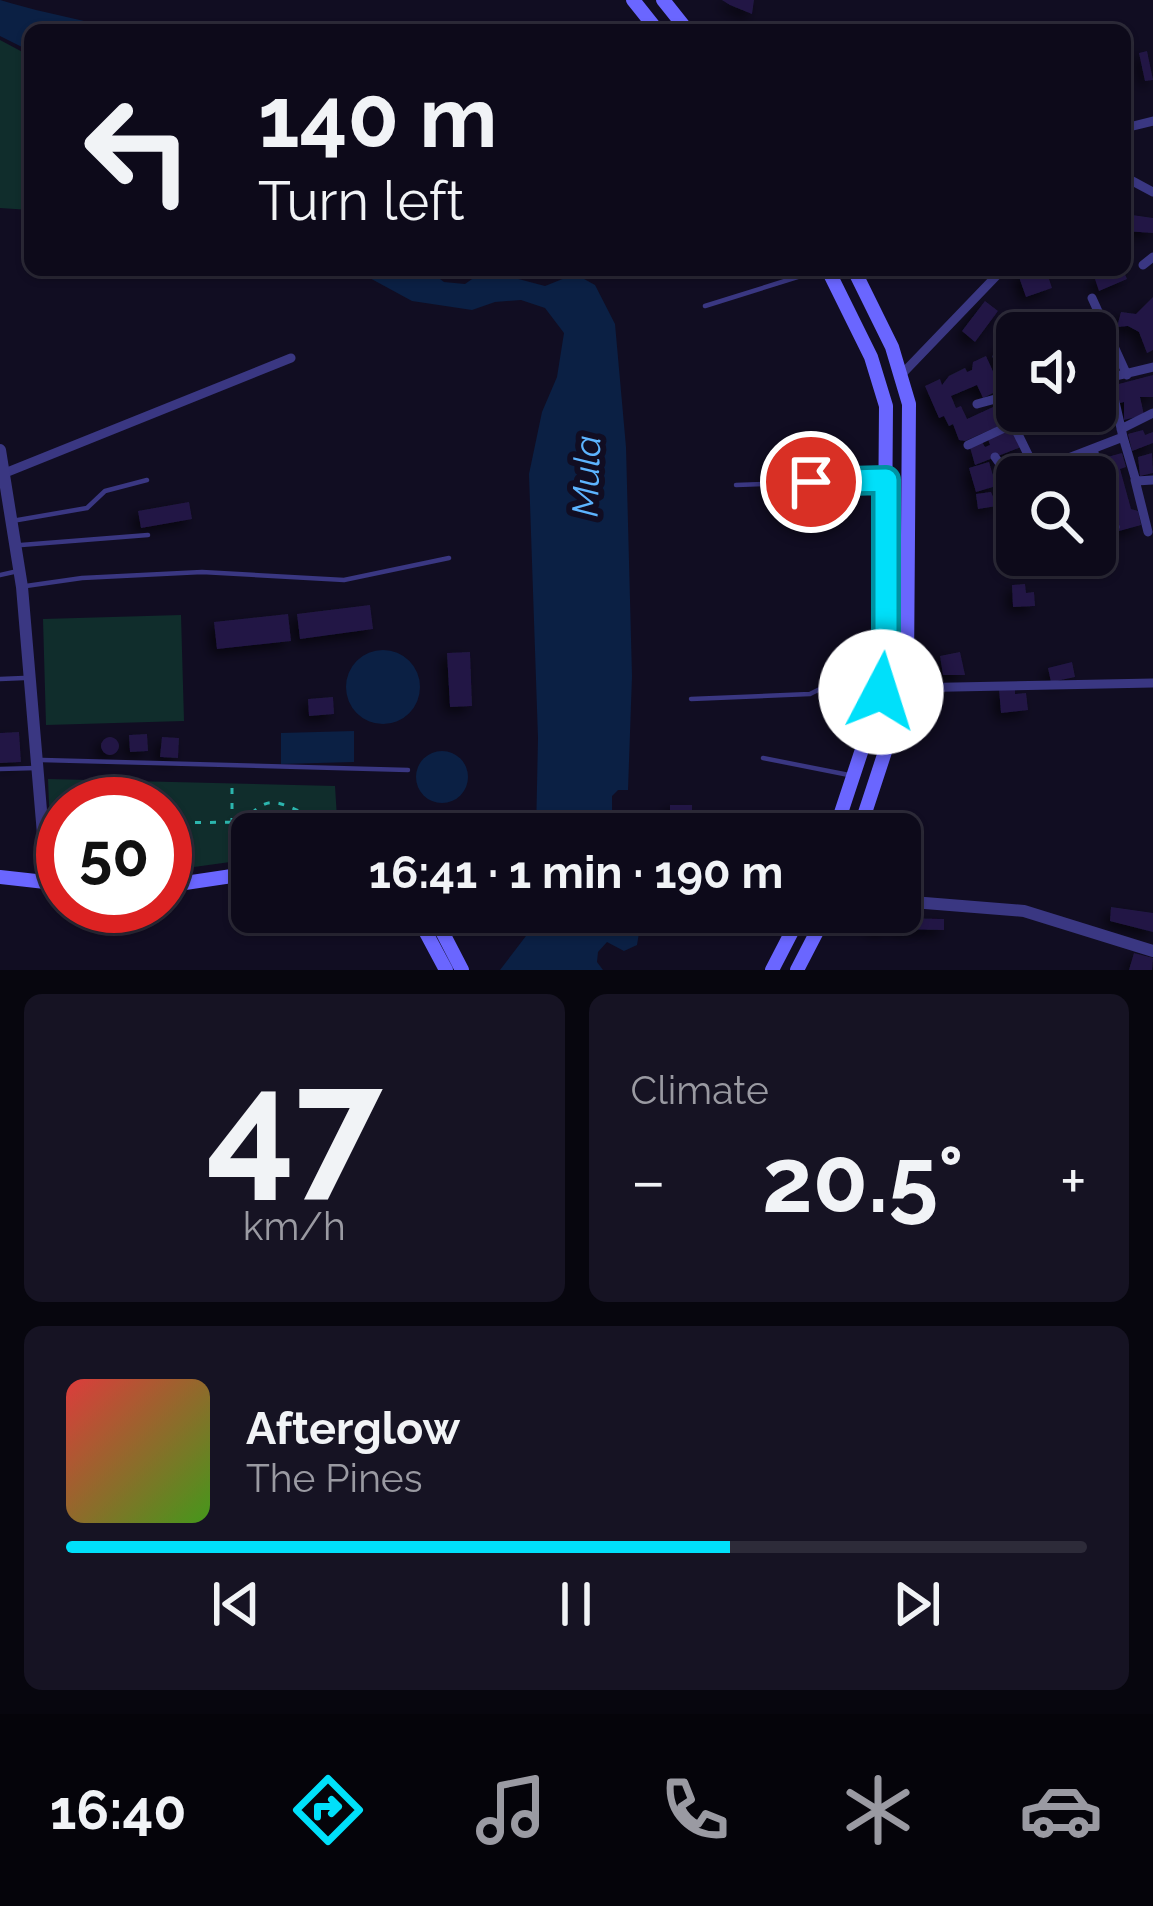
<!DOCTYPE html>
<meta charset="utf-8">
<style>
:root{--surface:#0d0a1a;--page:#161323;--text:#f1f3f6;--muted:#9a9aa2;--line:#2d2b39;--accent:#00e0fa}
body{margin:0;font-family:Raleway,sans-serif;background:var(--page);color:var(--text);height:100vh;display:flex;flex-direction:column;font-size:45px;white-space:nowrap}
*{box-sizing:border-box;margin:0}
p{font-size:39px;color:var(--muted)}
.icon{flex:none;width:66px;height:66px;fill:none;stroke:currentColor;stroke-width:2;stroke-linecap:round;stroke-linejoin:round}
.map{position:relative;height:970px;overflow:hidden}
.side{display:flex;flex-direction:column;gap:24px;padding:24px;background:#07060e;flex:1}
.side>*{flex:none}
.hud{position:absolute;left:24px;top:24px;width:1107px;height:252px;border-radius:18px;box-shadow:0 3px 9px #0004,0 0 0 3px var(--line);background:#0d0a1a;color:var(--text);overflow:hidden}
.tools{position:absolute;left:996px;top:312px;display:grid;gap:24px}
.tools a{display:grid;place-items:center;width:120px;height:120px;border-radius:18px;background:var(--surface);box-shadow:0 3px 9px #0004,0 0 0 3px var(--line);font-size:60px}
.speed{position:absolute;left:36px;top:777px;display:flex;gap:24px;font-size:60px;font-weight:700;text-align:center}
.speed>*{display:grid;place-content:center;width:156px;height:156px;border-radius:50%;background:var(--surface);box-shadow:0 3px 9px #0004,0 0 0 3px var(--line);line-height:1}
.speed .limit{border:18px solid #d22;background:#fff;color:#111}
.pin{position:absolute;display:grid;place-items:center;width:102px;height:102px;color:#fff;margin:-51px;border:6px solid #fff;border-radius:50%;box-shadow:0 3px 12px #0007}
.me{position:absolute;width:132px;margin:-66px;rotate:5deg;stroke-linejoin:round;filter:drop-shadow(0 0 9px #0008)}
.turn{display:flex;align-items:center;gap:42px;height:252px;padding:0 36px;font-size:54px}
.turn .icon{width:156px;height:156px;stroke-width:2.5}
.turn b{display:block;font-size:84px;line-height:102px}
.big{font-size:90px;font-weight:700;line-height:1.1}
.side .widget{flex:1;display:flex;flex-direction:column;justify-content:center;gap:18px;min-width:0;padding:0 42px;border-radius:18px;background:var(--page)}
.side .dial{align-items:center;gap:0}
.dial b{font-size:156px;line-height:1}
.song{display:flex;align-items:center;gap:36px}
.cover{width:144px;height:144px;border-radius:18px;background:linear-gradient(135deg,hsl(0 70% 55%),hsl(100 70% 35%))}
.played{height:12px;border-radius:6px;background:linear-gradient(90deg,var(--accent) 65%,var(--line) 65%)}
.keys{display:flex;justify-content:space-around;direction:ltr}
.heat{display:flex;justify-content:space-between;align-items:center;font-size:66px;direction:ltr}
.side .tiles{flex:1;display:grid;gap:24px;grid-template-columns:1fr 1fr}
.widget:last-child{grid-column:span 2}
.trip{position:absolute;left:231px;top:813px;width:690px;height:120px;border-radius:18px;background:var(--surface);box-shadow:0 3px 9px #0004,0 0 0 3px var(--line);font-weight:700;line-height:120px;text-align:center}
.tabs{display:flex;height:192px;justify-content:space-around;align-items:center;background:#05040a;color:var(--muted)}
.tabs .icon{width:84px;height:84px}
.tabs .on{color:var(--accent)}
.tabs b{font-size:54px;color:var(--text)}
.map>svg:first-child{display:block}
</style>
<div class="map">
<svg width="1153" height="970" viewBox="0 0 1153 970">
<defs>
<filter id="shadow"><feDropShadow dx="-5.5" dy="5.5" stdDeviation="6" flood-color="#0009"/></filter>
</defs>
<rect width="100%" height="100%" fill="#110d22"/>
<path fill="#102d2c" d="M0 40 30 56V210L0 208Z
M181 615 184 721 46 725 43 619Z
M48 779 335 786 338 834H252V859L165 871V804H63V878H52Z
M305 912H377L369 932 303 922Z"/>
<path fill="#0b2044" d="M0 0C32 10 64 16 96 24 110 27 121 22 134 30H30V51L0 36Z
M355 270H428L444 282 465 284 485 270 545 286 575 274 595 285 615 324 626 447 632 676 628 790H618L612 796V834H536L538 738 529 474 542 412 557 377 564 333 545 308 521 300 495 302 472 310 412 301Z
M346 687a37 37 0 1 1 74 0a37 37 0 1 1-74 0Z
M354 731V762L281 764V733Z
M416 777a26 26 0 1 1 52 0a26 26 0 1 1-52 0Z
M533 912H628V924L639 933 637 945 624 951 607 942 598 952 597 962 603 970H500L529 932Z"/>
<path fill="#221944" filter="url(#shadow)" d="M722 0H754L752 14 730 5Z
M1147 51 1153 80 1145 81 1139 53Z
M1125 214 1153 218V233L1125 231Z
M1026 270H1046L1052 288 1026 297 1019 277Z
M1117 270H1123L1127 279 1099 291 1095 279Z
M1153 297V350L1147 353 1139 332 1128 326 1117 327 1121 312 1136 314Z
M985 301 998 311 975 342 962 331Z
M1091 319 1107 352 1095 358V333H1076L1073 328Z
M1014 341 1017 342V391L1009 361 997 367 992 356Z
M986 356 1001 389 983 398 977 385 951 396 956 408 961 406 967 419 1015 397 1017 411 1023 415 1008 422 1007 418 1001 421 1003 424 965 441 959 440 953 424 949 426 944 416 939 418 925 386 940 379 942 385 949 376 965 368 967 372 972 370 973 362Z
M1153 375V397H1140L1144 415 1124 420V402L1120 403 1115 385Z
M1143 430 1145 435 1153 432V443L1132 451 1128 434Z
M1005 431 1016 434 1021 447 975 465 970 447 982 442 985 447 990 445 988 439Z
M1122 453 1126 467 1120 469 1131 509 1138 511 1141 525 1119 531 1113 508 1118 507 1117 502 1111 503 1107 471 1103 472 1100 459Z
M1152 453 1153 473 1140 476 1138 457Z
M1090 460 1095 477H1058L1056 469 1062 468 1064 472Z
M989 462 996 486 976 492 969 468Z
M1014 483 1017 503 1005 506 1002 488Z
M991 492 997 506 978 509 976 494Z
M1100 495 1107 524 1095 531V496Z
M189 502 192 519 141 528 138 511Z
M1025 584 1026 593 1034 592 1035 606 1013 607 1012 585Z
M370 605 373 629 300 639 297 614Z
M288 614 291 641 217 649 214 622Z
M470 652 472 706 450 707 447 653Z
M960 652 965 675H943L940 656Z
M1072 662 1075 677 1051 682 1048 668Z
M1015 687V694L1026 693 1028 710 1001 713 999 689Z
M333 697 334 714 309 716 308 699Z
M19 732 21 762 0 763V733Z
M147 734 148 751 130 752 129 735Z
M162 737 179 738 178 758 160 757Z
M101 746a9 9 0 1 1 18 0a9 9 0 1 1-18 0Z
M670 805H692V834H670Z
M1111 907 1153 913V932L1110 921Z
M867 913 889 914 888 930 872 929V923H867Z
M895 918 944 919V930L895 929Z
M1134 953 1153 958 1152 970H1129Z"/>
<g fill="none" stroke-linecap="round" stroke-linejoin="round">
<path stroke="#2cb6ae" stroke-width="3" stroke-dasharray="6 9" stroke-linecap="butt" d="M232 788V863
M165 823 241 822C266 801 267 796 301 812"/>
<path stroke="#3a3782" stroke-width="4.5" d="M705 306 820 270
M736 485 880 480
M12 521 87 508 105 491 147 480
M21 545 148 535
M0 575 18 571
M26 586 82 578 202 572 344 580 449 558
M0 679 24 678
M691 699 810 694 824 687 875 691
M763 758 849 775
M42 760 408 770
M0 769 36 768"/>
<path stroke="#3a3782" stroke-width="9" d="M1125 128 1153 121
M1125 177 1153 192
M1143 265 1153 257
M1092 298 1127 375
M1002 368 1013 394
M903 373 1002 270
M1095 381 1153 367
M977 404 1017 393
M1013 424 1034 414
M1121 429 1153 413
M1123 437 1136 481 1153 480
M968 445 1013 424 1036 471
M1093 449 1115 527
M995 457 1005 471 1022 476 1123 437 1110 380
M5 473 291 358
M1135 480 1148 532
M904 688 1153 683"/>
<path stroke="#3a3782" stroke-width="12" d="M0 450 22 587 47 881
M900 901 1024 911 1153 951"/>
<path stroke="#6a66ff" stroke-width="14" d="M633 0 657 30
M663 0 687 30
M828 270 871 357 886 406 884 666 881 692 834 834
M854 270 892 347 909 404 907 668 903 697 858 834
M0 877 63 884
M165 886 252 873
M415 912 446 970
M432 912 462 970
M772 970 802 912
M797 970 827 912"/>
</g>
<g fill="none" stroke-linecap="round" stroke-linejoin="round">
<g stroke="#0092a2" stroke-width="30">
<path id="route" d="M811 482 886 480V638L881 692"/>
</g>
<use href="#route" stroke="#00e0fa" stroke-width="21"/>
</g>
<g text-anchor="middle" stroke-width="12" stroke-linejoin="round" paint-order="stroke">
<g font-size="36" font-style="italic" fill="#5db4ff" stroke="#110d22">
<text transform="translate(586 476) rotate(-88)" y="13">Mula</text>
</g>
</g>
</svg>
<div class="tools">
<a><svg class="icon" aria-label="sound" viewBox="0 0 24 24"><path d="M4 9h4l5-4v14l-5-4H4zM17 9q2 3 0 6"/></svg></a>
<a><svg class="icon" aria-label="search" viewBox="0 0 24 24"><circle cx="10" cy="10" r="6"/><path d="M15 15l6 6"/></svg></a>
</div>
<div class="speed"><div class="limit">50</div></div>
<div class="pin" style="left:811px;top:482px;background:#d93025"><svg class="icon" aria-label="arrive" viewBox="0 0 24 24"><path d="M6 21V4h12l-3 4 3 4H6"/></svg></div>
<svg class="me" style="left:881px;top:692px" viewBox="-20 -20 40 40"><circle r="19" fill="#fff"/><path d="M0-13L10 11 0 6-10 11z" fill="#00e0fa"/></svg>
<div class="trip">16:41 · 1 min · 190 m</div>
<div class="hud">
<div class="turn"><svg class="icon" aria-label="left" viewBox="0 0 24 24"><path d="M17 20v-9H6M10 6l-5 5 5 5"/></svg><div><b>140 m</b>Turn left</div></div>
</div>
</div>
<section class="side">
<div class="tiles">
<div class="widget dial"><b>47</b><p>km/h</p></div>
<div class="widget"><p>Climate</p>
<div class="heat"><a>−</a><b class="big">20.5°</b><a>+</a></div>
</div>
<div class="widget">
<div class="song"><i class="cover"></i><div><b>Afterglow</b><p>The Pines</p></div></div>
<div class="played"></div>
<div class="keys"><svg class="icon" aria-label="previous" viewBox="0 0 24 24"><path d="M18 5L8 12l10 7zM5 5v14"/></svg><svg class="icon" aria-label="pause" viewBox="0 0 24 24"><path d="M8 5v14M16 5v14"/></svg><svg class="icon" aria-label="next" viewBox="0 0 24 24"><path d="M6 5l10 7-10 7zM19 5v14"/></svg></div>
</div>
</div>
</section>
<nav class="tabs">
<b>16:40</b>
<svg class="icon on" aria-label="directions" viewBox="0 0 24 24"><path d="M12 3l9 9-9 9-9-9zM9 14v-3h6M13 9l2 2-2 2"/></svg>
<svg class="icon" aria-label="music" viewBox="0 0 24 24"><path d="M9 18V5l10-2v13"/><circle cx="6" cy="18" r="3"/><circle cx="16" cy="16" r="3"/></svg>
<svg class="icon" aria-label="phone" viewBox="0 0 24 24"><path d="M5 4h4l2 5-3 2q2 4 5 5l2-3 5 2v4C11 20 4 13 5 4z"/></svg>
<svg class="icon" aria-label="climate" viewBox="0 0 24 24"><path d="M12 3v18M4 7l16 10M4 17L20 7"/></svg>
<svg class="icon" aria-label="car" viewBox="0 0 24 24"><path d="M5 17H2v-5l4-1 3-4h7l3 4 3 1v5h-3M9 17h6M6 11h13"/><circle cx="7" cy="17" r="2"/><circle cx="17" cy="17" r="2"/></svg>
</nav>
